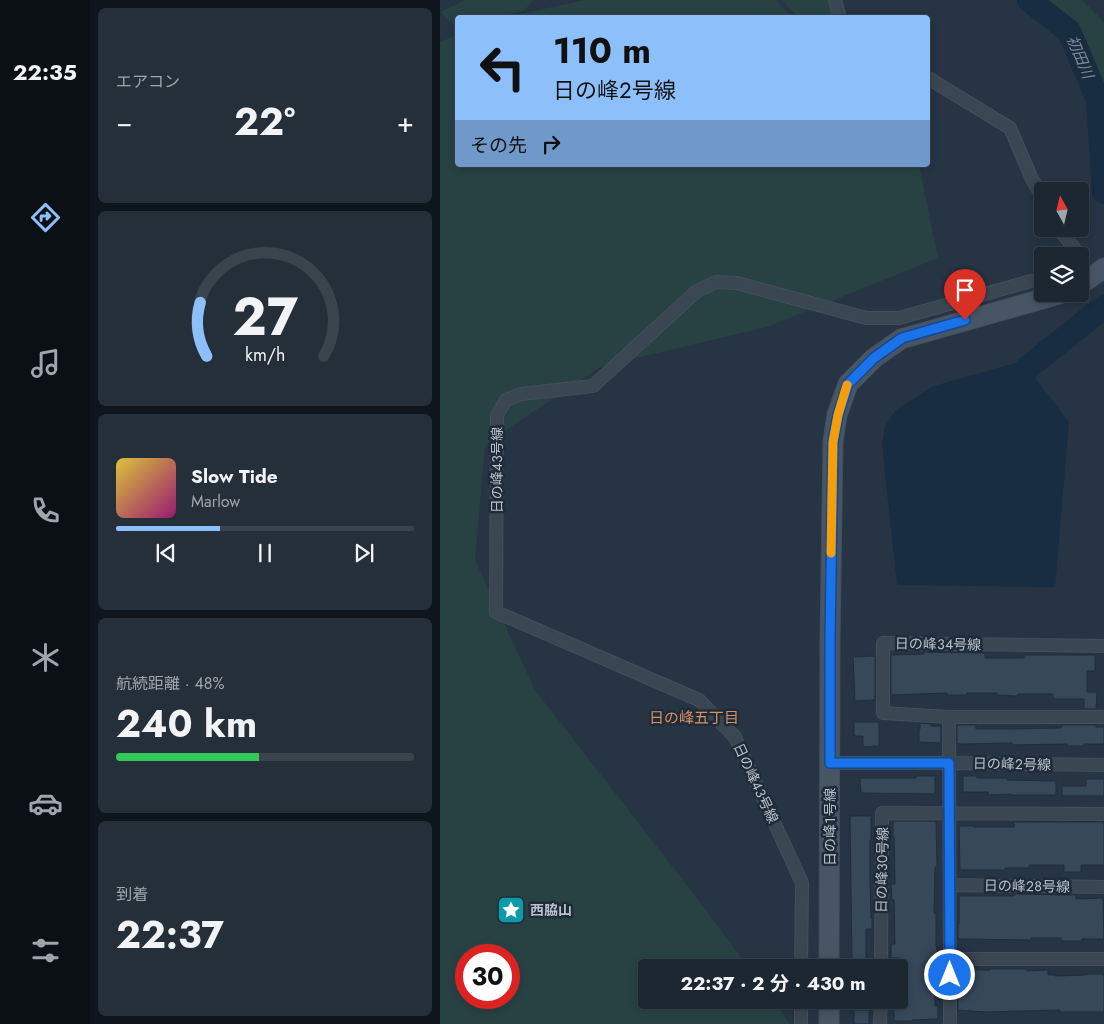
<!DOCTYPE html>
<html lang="ja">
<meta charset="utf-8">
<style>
:root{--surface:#1c2732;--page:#252f3a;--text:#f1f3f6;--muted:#a0a5ac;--line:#3a444d;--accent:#8dbffb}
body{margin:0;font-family:Jost,"Noto Sans JP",sans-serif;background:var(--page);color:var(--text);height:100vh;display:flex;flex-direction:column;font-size:19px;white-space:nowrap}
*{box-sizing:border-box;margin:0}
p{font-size:16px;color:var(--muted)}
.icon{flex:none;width:28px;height:28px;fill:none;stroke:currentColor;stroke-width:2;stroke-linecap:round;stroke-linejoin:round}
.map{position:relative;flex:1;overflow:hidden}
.sheet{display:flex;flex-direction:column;gap:8px;padding:8px;background:#0f151c;width:350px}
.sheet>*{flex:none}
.banner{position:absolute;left:15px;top:15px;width:475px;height:152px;border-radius:5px;box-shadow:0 2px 8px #0003,0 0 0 1px var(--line);background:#8dbffb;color:#111;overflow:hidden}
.needle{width:32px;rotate:352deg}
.tools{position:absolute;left:594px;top:182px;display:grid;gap:10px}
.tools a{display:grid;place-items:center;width:55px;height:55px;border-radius:5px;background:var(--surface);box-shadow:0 2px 8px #0003,0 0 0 1px var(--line);font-size:25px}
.speed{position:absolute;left:15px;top:944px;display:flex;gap:10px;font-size:25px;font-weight:700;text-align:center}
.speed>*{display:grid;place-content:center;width:65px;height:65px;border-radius:50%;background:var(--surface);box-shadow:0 2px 8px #0003,0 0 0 1px var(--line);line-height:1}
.speed .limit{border:8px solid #d22;background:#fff;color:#111}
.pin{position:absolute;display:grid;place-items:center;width:42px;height:42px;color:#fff;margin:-51px -21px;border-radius:50% 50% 50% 0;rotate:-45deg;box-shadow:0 0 5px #0007}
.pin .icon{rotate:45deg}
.me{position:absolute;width:55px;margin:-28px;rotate:0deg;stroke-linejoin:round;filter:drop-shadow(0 0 4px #0008)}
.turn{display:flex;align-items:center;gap:18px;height:105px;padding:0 15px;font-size:22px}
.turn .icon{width:65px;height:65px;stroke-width:2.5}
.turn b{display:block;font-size:35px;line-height:42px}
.then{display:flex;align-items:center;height:48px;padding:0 15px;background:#0003;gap:10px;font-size:19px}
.big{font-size:38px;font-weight:700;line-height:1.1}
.sheet .card{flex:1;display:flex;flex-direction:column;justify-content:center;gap:8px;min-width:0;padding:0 18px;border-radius:8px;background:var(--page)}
.sheet .dial{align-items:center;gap:0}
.dial svg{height:130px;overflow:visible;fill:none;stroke:var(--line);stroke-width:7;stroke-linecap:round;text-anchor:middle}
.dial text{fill:var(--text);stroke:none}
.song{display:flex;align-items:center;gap:15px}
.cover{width:60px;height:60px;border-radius:8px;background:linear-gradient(135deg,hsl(50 70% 55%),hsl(320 70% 35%))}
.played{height:5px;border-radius:2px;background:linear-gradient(90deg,var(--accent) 35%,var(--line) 35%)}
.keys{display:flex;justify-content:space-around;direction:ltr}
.heat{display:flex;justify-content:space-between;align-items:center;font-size:28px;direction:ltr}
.charge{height:8px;border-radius:4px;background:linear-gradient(90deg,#34c759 48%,var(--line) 0)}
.trip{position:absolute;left:198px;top:959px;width:270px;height:50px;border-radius:5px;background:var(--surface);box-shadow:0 2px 8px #0003,0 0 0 1px var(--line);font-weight:700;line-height:50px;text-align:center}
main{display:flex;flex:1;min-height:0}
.tabs{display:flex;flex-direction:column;width:90px;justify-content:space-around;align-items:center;background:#0b1014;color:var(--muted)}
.tabs .icon{width:35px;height:35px}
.tabs .on{color:var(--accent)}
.tabs b{font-size:22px;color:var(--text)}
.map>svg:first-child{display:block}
</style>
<main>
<nav class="tabs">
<b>22:35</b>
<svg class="icon on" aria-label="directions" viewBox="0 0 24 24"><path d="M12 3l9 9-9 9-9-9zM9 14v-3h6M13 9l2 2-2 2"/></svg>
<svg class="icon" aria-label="music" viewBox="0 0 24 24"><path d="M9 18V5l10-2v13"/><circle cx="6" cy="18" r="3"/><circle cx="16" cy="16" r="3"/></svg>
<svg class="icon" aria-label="phone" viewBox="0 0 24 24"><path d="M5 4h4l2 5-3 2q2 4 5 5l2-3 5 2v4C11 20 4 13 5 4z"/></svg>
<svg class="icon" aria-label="climate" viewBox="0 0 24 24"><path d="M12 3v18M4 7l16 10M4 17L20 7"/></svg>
<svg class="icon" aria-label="car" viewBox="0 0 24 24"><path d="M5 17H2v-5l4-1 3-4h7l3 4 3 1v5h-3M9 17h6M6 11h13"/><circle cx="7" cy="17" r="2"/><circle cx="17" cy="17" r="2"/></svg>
<svg class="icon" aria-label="filters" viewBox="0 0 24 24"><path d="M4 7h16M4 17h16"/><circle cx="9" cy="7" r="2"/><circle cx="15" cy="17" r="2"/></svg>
</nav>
<section class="sheet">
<div class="card"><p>エアコン</p>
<div class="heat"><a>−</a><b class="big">22°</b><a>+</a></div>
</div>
<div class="card dial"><svg viewBox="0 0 100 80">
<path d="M14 69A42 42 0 1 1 86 69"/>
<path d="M14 69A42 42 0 0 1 10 36" stroke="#8dbffb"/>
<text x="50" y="56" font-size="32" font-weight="700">27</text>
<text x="50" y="72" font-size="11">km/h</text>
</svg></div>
<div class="card">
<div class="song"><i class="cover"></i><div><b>Slow Tide</b><p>Marlow</p></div></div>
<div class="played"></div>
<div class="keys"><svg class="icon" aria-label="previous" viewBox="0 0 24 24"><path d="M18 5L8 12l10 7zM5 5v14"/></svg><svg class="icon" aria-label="pause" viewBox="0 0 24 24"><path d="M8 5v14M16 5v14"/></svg><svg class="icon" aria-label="next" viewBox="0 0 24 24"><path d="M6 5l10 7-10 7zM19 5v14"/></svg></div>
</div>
<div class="card"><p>航続距離 · 48%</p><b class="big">240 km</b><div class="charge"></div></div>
<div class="card"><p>到着</p><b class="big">22:37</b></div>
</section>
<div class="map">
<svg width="664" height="1024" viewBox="0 0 664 1024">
<rect width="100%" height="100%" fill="#263443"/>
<path fill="#284244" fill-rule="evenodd" d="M25 0H93L85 10 57 17 18 18 17 28 0 12Z
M145 0H336L351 17H66Z
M342 0H389L396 17H357Z
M601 0H642L664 22V99L641 37 632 20Z
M17 35 18 165H479L498 258 327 327 162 366 72 426 45 446 35 560 95 690 260 902 308 967 206 968V1000H333L350 1024H0V42ZM26 955H69V998H26Z"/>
<path fill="#182c42" d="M582 361 629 422 615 587 457 585 442 445 445 426 456 410 494 386Z"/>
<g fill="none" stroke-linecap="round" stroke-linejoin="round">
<path stroke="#182c42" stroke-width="24" d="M589 0 629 31 658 99 664 192
M587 368 664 307"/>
</g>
<path fill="#374859" stroke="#212d3a" d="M484 652 545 653V658H584V655H655V671H647V692H657L656 709H644V699H613V694H578V696L557 695V693H527V695H507V693L451 695V655L484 654Z
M435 656V700L415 701 413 657Z
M414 722H439V746L423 747V736H414Z
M480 723 491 724V726H501V743L479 742V729H480Z
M518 725H536V729H568L621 728V725H656V727H664V744H644V746H627V744L572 745V743L518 744 517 742V726Z
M476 776H495V794L421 793 420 778H476Z
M523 776H537V778H567V780L616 781V795H571V794L548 795V792H523Z
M646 779H664V796H622V786H646Z
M410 816H431V840H430V882L431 918H432V929H426V963H412Z
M453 821H496L497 867H495L494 913H496V946H497V958H495V1006H498V1019L472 1020V1021H454V1005H459V958H451V944H455L454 900H452L451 884H455L454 837H453Z
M574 822H664V865H641V872H624V865H589V868H565V870H520L519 826H534V827H574Z
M574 894 636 895V899L663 898 664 939H642V941H621V938H591V940L518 939V924H519V896H574Z
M550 969H587V971L608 970V975H615V976L647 975V974H664V1012H620V1010L546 1012 518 1010V972H528V970H550Z
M414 1010H429V1024H414Z"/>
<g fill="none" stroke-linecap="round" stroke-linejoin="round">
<g stroke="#444f5c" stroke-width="14">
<path id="street" d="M395 0 400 18
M488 78 570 128 592 179 602 197
M619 229 635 249 633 256
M664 646 443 643V713L509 717H664
M509 717 510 1024
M390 763H509L664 765
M510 885 664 887
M510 959H664
M361 968 362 883 295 737 259 700 56 612 57 415 66 400 81 394 153 386 257 291 276 282 297 283 426 318H459L602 278
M441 968 442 813 664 814
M361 1024V1000
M440 1024 441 1000"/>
</g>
<g stroke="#444f5c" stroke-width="21">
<path id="secondary" d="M640 285 664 268
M389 968 390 640 393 442 397 415 408 384 434 358 461 339 620 294
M389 1024V1000"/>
</g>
<use href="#street" stroke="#3a4652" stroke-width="12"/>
<use href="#secondary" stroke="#485565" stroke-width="19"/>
</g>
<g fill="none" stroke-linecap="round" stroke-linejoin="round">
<g stroke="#114b97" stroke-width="12">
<path id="route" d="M510 975 509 763H390V640L393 442 398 415 408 384 434 358 462 338 525 320"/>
</g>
<use href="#route" stroke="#1a73e8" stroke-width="9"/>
<path stroke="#f59e0b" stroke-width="9" d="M391 553 393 442 398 415 407 385"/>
</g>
<defs>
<g id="sight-square" transform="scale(1.4375)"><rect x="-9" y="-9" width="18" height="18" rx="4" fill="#0f9aa8" stroke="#1f2b38"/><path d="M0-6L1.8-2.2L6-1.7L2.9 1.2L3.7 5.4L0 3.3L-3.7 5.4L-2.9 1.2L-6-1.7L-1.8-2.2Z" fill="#fff"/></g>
</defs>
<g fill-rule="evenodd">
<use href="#sight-square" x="71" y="910"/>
</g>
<g text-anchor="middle" stroke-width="5" stroke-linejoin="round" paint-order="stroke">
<g font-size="14" fill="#b7c1cc" stroke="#1f2b38">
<text transform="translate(57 470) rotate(-90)" y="5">日の峰４３号線</text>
<text transform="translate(498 644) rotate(1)" y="5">日の峰３４号線</text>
<text transform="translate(572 764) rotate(1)" y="5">日の峰２号線</text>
<text transform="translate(316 783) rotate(65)" y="5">日の峰４３号線</text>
<text transform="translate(390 827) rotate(-90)" y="5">日の峰１号線</text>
<text transform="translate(442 870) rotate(-89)" y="5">日の峰３０号線</text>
<text transform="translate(587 886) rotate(1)" y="5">日の峰２８号線</text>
</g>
<g font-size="14" font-weight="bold" fill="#b7c1cc" stroke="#1f2b38" text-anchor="start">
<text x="90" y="915">西脇山</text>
</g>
<g font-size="15" font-style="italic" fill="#6f8dac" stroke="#1f2b38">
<text transform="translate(640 57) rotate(67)" y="5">初田川</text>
</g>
<g font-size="15" fill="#d99065" stroke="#1f2b38">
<text x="254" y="723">日の峰五丁目</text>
</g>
</g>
</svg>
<div class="tools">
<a><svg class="needle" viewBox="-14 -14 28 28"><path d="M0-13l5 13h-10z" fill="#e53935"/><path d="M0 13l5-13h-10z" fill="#a0a5ac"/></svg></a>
<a><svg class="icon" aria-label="layers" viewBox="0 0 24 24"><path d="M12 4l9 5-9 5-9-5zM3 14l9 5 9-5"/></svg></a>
</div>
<div class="speed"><div class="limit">30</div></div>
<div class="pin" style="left:525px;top:320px;background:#d93025"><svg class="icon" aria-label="arrive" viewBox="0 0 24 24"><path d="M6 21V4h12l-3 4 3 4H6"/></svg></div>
<svg class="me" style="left:510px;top:975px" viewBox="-20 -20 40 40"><circle r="17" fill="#1a73e8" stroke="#fff" stroke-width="3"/><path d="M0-11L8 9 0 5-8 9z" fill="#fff"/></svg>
<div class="trip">22:37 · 2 分 · 430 m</div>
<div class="banner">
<div class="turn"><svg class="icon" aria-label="left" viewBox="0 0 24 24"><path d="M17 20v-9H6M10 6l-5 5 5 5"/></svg><div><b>110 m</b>日の峰２号線</div></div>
<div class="then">その先<svg class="icon" aria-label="right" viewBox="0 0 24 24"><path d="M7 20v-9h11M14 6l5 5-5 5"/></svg></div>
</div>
</div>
</main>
